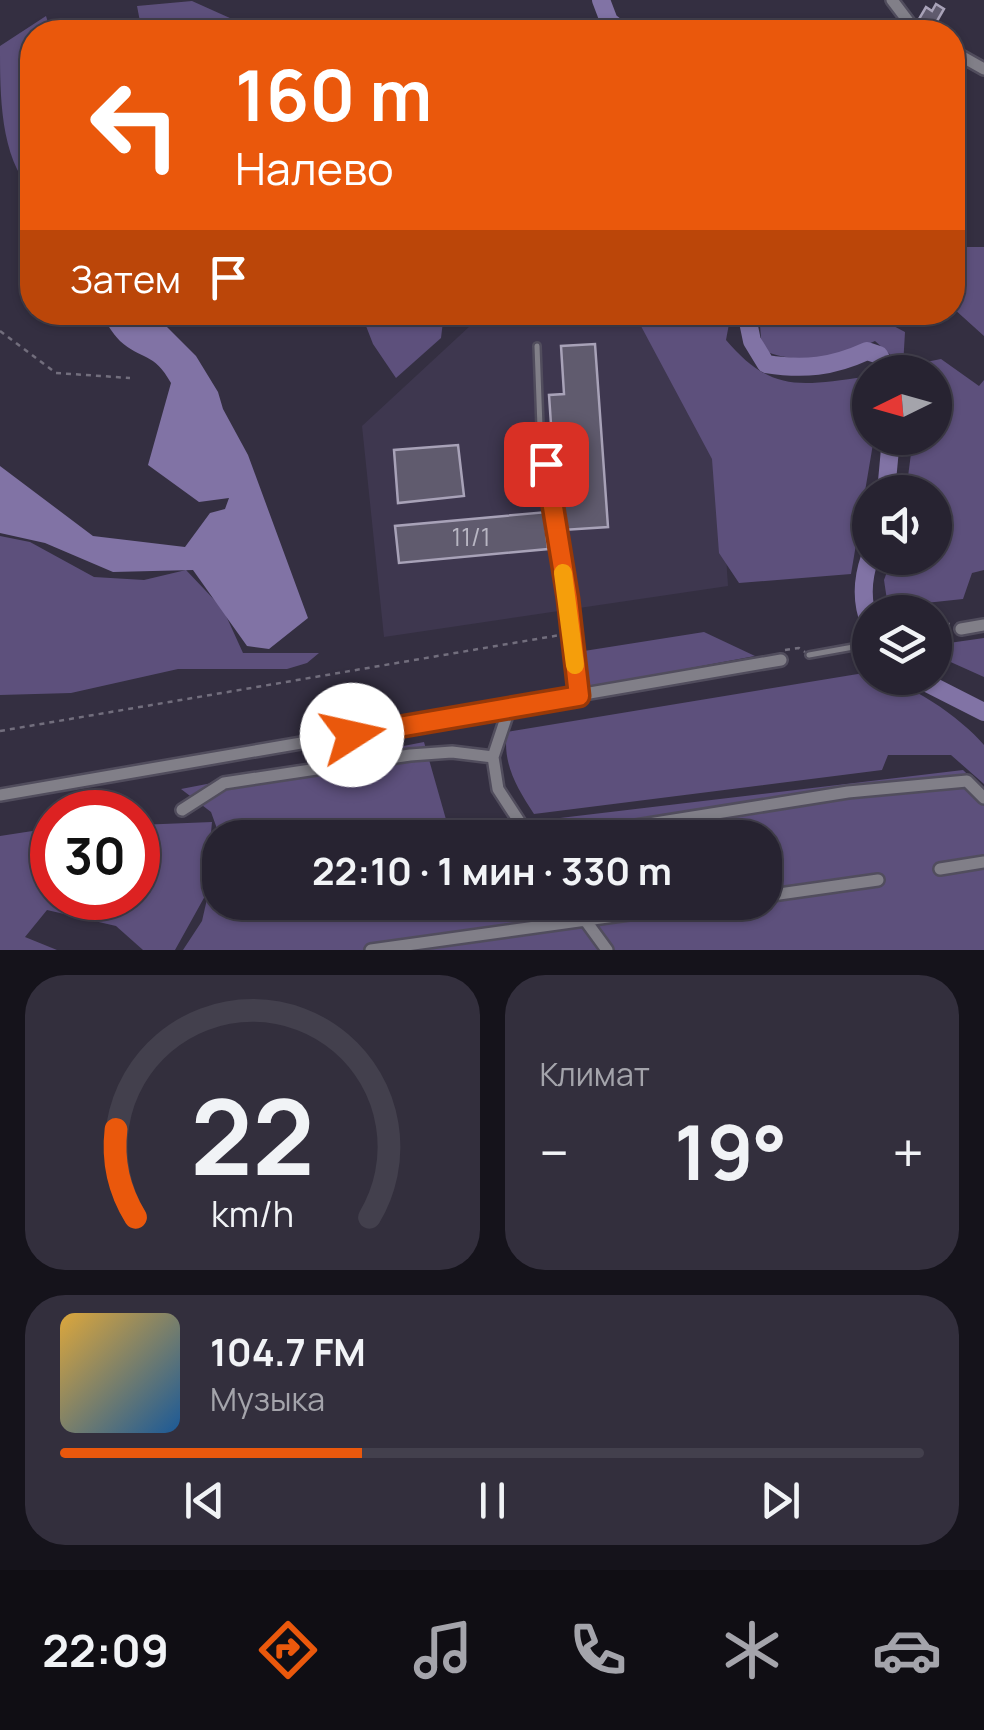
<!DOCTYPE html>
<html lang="ru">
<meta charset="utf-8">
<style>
:root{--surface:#272331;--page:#332f3d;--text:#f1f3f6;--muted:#a4a4ab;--line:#43404d;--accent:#ea580c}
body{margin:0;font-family:Manrope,sans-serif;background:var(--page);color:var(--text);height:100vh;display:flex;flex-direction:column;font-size:38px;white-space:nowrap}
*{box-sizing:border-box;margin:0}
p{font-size:32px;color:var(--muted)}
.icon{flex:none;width:55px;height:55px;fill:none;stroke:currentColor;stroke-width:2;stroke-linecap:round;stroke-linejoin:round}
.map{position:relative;height:950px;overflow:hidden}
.sheet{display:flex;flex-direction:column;gap:25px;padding:25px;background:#15131b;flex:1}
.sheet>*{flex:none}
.guide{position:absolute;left:20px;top:20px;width:945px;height:305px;border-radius:40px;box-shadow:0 2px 8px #0004,0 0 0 2px var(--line);background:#ea580c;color:#fff;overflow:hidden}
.needle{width:65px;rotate:265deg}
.fabs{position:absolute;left:852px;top:355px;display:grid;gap:20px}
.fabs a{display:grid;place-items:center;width:100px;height:100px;border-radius:50%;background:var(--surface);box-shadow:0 2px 8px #0004,0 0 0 2px var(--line);font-size:50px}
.speed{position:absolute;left:30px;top:790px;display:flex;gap:20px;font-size:50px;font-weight:700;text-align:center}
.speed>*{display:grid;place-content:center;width:130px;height:130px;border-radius:50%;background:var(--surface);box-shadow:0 2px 8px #0004,0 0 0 2px var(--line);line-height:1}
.speed .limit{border:15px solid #d22;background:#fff;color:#111}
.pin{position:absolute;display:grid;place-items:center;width:85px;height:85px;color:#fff;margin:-42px;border-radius:20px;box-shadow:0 5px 15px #0006}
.me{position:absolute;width:110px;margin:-55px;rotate:80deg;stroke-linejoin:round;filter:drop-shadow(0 0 8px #0008)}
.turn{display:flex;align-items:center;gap:35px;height:210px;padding:0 50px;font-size:45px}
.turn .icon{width:130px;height:130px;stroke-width:2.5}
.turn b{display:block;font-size:70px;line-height:85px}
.then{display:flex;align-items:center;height:95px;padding:0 50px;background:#0003;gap:20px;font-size:38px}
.big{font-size:75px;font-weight:700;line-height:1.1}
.sheet .card{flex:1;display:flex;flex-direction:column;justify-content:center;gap:15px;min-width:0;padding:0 35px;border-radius:40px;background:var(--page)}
.sheet .dial{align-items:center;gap:0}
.dial svg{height:260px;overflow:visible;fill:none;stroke:var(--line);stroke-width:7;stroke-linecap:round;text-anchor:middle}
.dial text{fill:var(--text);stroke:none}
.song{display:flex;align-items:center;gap:30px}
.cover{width:120px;height:120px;border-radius:15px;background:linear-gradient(135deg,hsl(40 70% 55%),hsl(210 70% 35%))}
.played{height:10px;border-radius:5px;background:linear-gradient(90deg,var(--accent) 35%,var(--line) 35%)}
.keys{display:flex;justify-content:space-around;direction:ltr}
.heat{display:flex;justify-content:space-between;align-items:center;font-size:55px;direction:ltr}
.sheet .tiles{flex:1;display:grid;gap:25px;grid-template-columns:1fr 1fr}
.card:last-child{grid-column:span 2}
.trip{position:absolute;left:202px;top:820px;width:580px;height:100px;border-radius:40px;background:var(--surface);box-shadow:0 2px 8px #0004,0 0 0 2px var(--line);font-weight:700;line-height:100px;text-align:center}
.menu{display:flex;height:160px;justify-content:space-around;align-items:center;background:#100e14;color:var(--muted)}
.menu .icon{width:70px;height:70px}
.menu .active{color:var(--accent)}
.menu b{font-size:45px;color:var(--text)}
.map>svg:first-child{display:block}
</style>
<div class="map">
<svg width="984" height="950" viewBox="0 0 984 950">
<rect width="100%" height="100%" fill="#342f41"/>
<path fill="#3e374f" d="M484 313H640L720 464 728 586 384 637 362 426Z"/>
<path fill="#5d507c" d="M192 1 261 32H142L137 6Z
M46 16 51 32H32V191C0 157 0 95 0 46Z
M953 242 962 247H984V336L953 308Z
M361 313H444L441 338 396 378 373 344Z
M634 313H731L726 340C772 394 801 385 865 377L870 386V438H874L851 574 739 583 719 553 712 459Z
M759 313H869L905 332 903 366 875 341C840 357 798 366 762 350Z
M941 359 979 386 984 380V570L972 573 963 599 888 607 884 580 892 558H935V492H906L913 438H935V372H924L926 362Z
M0 536 30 542 94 577 144 580 186 570 223 609 243 653H319L307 663 287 669H178L71 693 0 695Z
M704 632 755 656 589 687 584 651Z
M984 638V677L935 655V645Z
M870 672V678C906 678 961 718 984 745V784L951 755H888L882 770 534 814C517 788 502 763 507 732Z
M424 742 451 837 543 820 963 770 984 790V950H183L202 921 220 842V902H765V838L220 837 211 812 181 789Z
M212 822 205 896 175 950H143L116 926 47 910 25 937 57 950H0V836L52 828V898H138V825Z"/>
<path fill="#8173a5" d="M101 313H153L196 356 218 392 223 409 248 455 308 618 269 649 247 646 193 570 113 572 45 543 0 533V466L93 536 185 547 210 513 225 509 229 498 199 502 148 465 171 383C154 352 141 360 120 341 112 333 106 322 101 313Z"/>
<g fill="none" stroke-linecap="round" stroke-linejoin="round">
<path stroke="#8173a5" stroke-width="18" d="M601 0 609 21 623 32
M746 312 752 341 766 364C804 370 832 367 867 351L879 355 889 372
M886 492 891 438
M870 557C862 580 861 602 870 624
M917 678 984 712"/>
</g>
<path fill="#605b6e" stroke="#a8a2b8" stroke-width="2.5" d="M936 4 944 9 933 28 919 19 926 7 932 11Z
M595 344 608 527 563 530 555 483 549 395 564 394 561 346Z
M458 445 464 496 398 503 394 450Z
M547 512 551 531H546L548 549 399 563 395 526Z"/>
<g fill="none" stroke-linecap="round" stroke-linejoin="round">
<g stroke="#514d5d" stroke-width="10">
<path id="service" d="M537 346 540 427 568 599 578 693
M809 655 870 644"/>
</g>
<g stroke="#514d5d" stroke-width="16">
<path id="minor" d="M892 0 911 25 923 32
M952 51 984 69
M961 629 984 625
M509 709 493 757 498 789 530 838
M0 795 781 660
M182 810 224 783 410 755 452 752 493 757
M561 838 848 792 967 781 984 798
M940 869 984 862
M212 889 220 888
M765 896 878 880
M572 902 607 950
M371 950 715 902"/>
</g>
<path stroke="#726e7d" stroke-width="2.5" stroke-dasharray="5 5" stroke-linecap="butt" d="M0 331 56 373 130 378
M935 624H951
M785 650 799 648 805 652
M0 731 566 634"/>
<use href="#service" stroke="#817f88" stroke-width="5"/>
<use href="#minor" stroke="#817f88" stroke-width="11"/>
</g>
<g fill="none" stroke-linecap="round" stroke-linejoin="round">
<g stroke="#983908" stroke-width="25">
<path id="route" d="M352 735 579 696 568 599 546 464"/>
</g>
<use href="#route" stroke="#ea580c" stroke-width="18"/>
<path stroke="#f59e0b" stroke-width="18" d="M563 573 575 665"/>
</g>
<g text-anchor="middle" stroke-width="10" stroke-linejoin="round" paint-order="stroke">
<g font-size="25" fill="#b8b6c3">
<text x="471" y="546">11/1</text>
</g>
</g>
</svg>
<div class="fabs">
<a><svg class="needle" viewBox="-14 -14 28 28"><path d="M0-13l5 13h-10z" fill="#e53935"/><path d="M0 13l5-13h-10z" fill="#a4a4ab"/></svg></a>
<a><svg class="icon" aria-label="sound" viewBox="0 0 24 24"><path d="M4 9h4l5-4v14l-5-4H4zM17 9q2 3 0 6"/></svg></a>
<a><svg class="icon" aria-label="layers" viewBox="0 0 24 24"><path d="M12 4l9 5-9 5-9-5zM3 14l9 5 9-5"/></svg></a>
</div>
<div class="speed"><div class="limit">30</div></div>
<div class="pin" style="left:546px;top:464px;background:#d93025"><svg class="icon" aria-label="arrive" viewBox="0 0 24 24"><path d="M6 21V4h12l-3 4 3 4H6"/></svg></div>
<svg class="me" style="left:352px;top:735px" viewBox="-20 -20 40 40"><circle r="19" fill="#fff"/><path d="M0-13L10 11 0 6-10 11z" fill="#ea580c"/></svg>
<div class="trip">22:10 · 1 мин · 330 m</div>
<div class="guide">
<div class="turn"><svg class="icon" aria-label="left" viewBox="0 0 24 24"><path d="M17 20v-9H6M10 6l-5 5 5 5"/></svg><div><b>160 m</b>Налево</div></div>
<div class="then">Затем<svg class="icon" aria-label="arrive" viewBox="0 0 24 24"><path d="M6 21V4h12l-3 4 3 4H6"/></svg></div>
</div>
</div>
<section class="sheet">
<div class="tiles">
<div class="card dial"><svg viewBox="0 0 100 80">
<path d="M14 69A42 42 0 1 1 86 69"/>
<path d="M14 69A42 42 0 0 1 8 42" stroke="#ea580c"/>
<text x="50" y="56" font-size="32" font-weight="700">22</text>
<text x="50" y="72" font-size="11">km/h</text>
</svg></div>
<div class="card"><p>Климат</p>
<div class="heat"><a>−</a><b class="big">19°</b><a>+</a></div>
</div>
<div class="card">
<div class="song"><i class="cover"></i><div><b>104.7 FM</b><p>Музыка</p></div></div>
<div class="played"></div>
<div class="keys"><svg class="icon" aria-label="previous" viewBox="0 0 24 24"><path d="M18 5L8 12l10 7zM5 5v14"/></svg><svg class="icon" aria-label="pause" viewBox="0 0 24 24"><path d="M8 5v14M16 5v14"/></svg><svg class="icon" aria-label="next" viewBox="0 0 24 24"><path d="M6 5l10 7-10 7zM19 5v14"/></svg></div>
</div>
</div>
</section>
<nav class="menu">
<b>22:09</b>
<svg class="icon active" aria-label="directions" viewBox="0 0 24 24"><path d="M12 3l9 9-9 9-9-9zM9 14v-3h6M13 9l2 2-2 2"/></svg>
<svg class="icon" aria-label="music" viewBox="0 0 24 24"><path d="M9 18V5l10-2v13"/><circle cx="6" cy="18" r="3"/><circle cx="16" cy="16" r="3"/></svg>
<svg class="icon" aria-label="phone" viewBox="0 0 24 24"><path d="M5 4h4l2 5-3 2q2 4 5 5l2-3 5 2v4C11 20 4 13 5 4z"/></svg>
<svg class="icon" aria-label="climate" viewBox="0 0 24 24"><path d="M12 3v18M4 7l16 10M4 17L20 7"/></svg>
<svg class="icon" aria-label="car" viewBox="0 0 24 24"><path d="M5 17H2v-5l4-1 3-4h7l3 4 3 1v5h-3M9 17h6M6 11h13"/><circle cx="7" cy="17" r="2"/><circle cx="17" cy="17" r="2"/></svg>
</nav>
